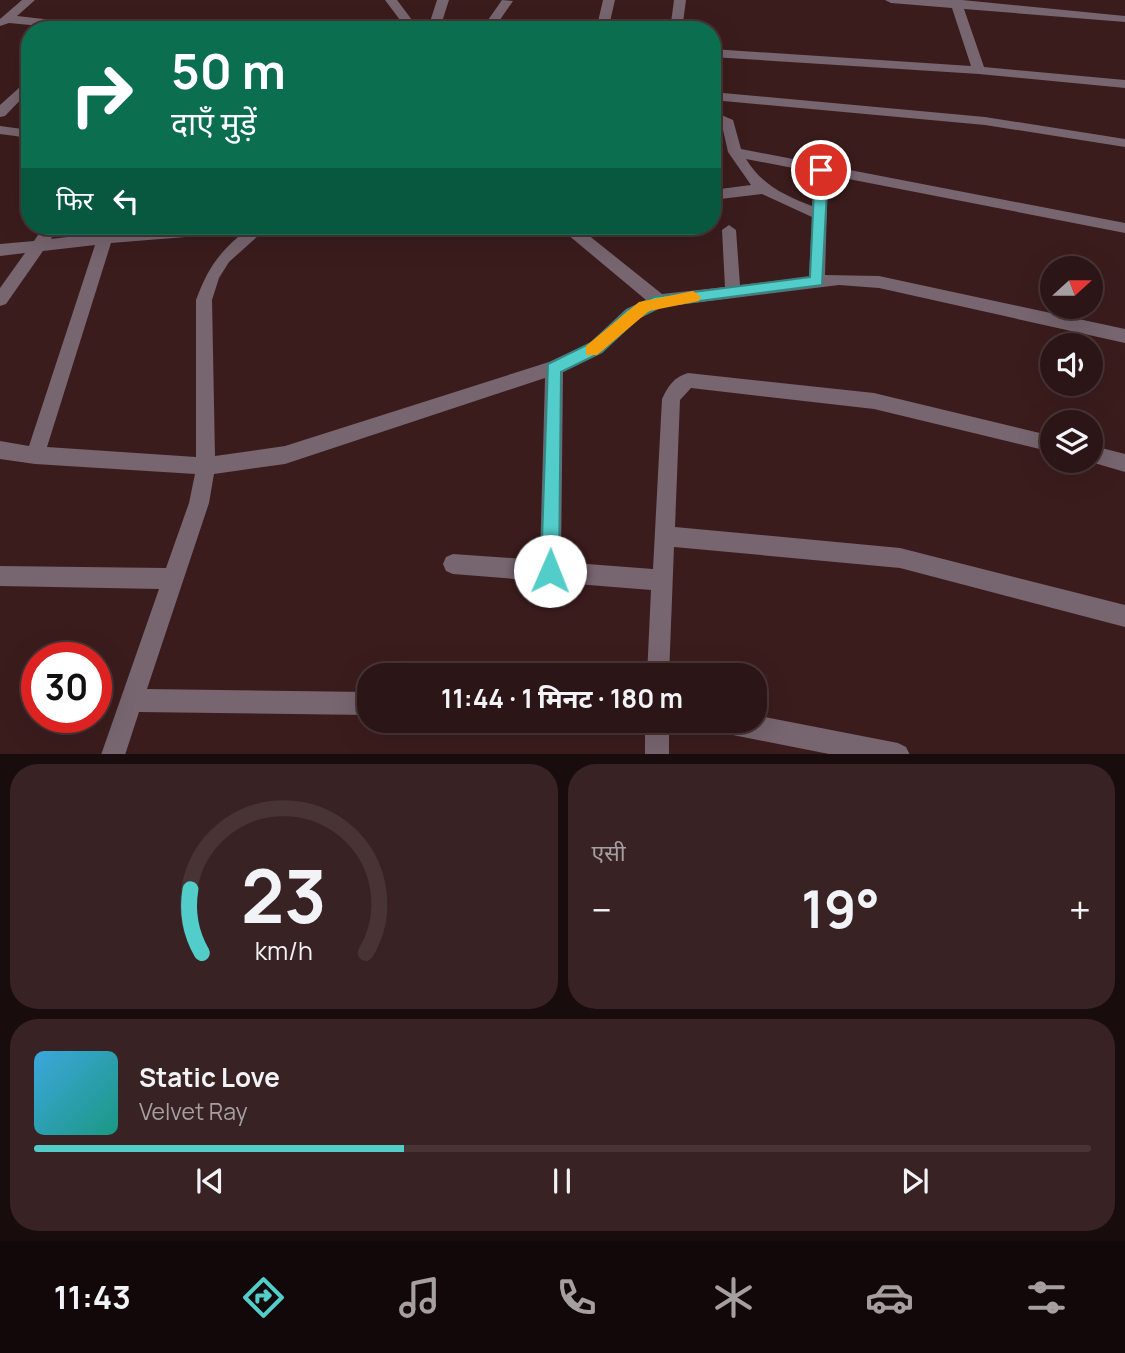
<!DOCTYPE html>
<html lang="hi">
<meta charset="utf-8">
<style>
:root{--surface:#2c1516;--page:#382223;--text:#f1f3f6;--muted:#a69fa1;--line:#483435;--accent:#53cdc9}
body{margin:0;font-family:Manrope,"Noto Sans Devanagari",sans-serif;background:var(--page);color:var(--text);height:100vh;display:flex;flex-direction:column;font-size:26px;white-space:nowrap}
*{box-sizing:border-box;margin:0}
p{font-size:23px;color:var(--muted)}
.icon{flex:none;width:38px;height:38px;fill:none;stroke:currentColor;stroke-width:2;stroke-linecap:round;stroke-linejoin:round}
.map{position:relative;height:754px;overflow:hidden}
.drawer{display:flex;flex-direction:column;gap:10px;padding:10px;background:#180c0c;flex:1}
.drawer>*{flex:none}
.hud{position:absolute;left:21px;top:21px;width:700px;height:214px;border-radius:28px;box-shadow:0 7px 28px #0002,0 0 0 2px var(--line);background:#0b6e4f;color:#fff;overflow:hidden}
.needle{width:46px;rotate:69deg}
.tools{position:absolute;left:1040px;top:256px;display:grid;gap:14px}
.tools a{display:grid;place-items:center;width:63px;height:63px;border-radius:50%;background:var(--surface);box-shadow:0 7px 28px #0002,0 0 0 2px var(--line);font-size:35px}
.speed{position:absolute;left:21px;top:642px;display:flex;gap:14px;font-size:35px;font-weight:700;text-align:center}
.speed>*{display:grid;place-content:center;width:91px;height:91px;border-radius:50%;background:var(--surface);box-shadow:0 7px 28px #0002,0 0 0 2px var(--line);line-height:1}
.speed .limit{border:10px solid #d22;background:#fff;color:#111}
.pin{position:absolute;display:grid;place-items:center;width:60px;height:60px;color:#fff;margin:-30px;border:4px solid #fff;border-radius:50%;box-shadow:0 2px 7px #0007}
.me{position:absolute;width:77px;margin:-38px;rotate:1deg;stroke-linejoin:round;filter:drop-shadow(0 0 5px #0008)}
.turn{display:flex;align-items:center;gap:24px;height:147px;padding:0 35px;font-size:32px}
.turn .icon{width:91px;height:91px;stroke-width:2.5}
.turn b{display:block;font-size:49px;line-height:60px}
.then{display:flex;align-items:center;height:66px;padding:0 35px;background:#0003;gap:14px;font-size:26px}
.big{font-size:52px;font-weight:700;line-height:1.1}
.drawer .widget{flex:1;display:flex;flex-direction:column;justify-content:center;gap:10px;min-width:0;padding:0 24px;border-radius:28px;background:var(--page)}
.drawer .dial{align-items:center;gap:0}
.dial svg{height:182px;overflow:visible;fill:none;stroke:var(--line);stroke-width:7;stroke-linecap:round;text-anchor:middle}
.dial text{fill:var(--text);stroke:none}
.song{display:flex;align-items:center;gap:21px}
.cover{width:84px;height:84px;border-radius:10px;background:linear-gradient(135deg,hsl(200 70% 55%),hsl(170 70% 35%))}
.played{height:7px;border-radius:4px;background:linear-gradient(90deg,var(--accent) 35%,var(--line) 35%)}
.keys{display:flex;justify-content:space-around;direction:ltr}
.heat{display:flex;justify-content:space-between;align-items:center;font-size:38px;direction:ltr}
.drawer .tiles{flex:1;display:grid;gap:10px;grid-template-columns:1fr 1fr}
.widget:last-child{grid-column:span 2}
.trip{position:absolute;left:357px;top:663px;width:410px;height:70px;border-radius:28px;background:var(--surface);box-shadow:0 7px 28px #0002,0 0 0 2px var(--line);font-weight:700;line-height:70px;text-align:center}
.tab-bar{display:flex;height:112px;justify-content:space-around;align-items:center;background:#120809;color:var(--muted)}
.tab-bar .icon{width:49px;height:49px}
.tab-bar .selected{color:var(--accent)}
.tab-bar b{font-size:32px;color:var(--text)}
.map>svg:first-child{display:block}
</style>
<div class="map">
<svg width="1125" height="755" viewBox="0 0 1125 755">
<rect width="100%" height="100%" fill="#3b1c1d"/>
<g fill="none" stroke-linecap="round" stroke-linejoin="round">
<path fill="#77656f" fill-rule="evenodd" d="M22 0H35L17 16 79 23 84 30 9 23 0 26V19Z
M385 0H397L412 20 411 23 429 25 437 0H449L441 25 459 30H397L400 20Z
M502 0 513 1 493 30H481Z
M603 0H615L608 30H596Z
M674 0H686L682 30H670Z
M885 0H962L1125 16V22L964 9 984 67 1125 80V88L979 74 712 57V49L971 66 952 8 891 3Z
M30 78V90L5 116 0 117V105Z
M712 92 985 117 1125 139V147L985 125 712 100Z
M712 111 733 120 741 149 1125 223V233L828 175 825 275 879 276 1125 329V343L879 288 839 285 662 307 638 319 602 353 563 372 561 562 653 569 662 399C668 386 674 377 688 373L874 393 1052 436V452L874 409 691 388 680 400 675 527 900 548 1125 605V627L900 568 674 547 669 676H647L651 590 453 574 446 571 443 564 446 557 453 554 540 560 545 378 285 464 214 474 209 503 147 689 369 692V715L139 712 125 755H101L159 589 0 586V566L166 568 189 503 195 474 35 464 0 459V441L29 446 95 245 43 251 6 304 0 306V288L25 253 0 256V244L34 241 44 226H59L51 239 136 229 138 226H269L229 262 219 278 212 300 215 456 285 446 549 362 590 343 626 309 646 300 567 234 565 230 567 226H577L662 294 725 287 722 230 729 225 736 230 740 285 809 277 812 217 762 194 712 200V190L751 185 728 152 722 125 712 120ZM746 159 814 172 812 206C785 196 761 184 746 159ZM223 234 238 237C216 256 206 273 196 300V457L47 447 111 243Z
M0 126 30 130V138L0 134Z
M1090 445 1125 454V472L1084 460H1090Z
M754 715 898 743 906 747 910 755H834L723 733 715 729 711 721H754Z
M645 721H669V755H645Z"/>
</g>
<path fill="#53cdc9" stroke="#368583" stroke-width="2" d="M821 166 828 170 822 285 662 306 638 318 602 352 561 372 559 571 557 578 550 580 543 578 541 571 548 364 591 343 627 310 654 297 810 277 815 170Z"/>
<path fill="#f59e0b" d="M693 291 701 297 699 301 649 311 597 355H586V346L639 302Z"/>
</svg>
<div class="tools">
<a><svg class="needle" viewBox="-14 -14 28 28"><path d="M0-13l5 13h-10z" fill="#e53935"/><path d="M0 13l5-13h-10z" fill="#a69fa1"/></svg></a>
<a><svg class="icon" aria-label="sound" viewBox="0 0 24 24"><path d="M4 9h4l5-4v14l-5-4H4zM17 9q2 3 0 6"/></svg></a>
<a><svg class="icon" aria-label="layers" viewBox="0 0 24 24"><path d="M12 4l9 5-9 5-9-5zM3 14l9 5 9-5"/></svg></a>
</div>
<div class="speed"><div class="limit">30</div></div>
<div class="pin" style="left:821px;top:170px;background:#d93025"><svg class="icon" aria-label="arrive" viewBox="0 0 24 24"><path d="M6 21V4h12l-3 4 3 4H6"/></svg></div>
<svg class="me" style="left:550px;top:571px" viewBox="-20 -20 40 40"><circle r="19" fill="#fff"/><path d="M0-13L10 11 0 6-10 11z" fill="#53cdc9"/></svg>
<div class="trip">11:44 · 1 मिनट · 180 m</div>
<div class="hud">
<div class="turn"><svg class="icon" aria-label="right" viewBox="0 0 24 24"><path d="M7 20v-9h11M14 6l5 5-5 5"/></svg><div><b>50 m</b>दाएँ मुड़ें</div></div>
<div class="then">फिर<svg class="icon" aria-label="left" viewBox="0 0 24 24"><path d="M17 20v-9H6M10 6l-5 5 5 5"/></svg></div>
</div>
</div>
<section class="drawer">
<div class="tiles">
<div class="widget dial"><svg viewBox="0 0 100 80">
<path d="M14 69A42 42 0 1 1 86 69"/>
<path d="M14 69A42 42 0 0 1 9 41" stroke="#53cdc9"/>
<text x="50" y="56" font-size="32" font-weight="700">23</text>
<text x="50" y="72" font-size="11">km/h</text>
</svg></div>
<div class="widget"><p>एसी</p>
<div class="heat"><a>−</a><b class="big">19°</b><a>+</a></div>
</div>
<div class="widget">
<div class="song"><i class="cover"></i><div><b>Static Love</b><p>Velvet Ray</p></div></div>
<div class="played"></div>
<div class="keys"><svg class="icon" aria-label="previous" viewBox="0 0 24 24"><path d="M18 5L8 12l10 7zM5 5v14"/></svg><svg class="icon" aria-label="pause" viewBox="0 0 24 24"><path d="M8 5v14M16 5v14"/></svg><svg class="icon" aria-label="next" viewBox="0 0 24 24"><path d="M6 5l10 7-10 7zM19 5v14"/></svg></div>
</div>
</div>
</section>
<nav class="tab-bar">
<b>11:43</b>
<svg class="icon selected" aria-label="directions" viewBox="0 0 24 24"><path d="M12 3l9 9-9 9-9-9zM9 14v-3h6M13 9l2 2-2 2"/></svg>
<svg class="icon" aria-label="music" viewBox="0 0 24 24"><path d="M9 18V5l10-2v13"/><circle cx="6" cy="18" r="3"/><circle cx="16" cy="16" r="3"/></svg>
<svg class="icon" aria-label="phone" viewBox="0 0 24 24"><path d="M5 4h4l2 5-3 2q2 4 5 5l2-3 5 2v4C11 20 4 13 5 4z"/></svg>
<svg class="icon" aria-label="climate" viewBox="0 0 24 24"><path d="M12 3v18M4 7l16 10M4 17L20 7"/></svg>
<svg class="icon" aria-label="car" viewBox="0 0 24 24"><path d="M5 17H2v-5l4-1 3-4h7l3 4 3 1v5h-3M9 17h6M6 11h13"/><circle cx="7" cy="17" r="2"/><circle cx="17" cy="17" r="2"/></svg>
<svg class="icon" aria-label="filters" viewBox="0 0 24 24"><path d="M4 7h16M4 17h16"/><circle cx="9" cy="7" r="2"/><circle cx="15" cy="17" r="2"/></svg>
</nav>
